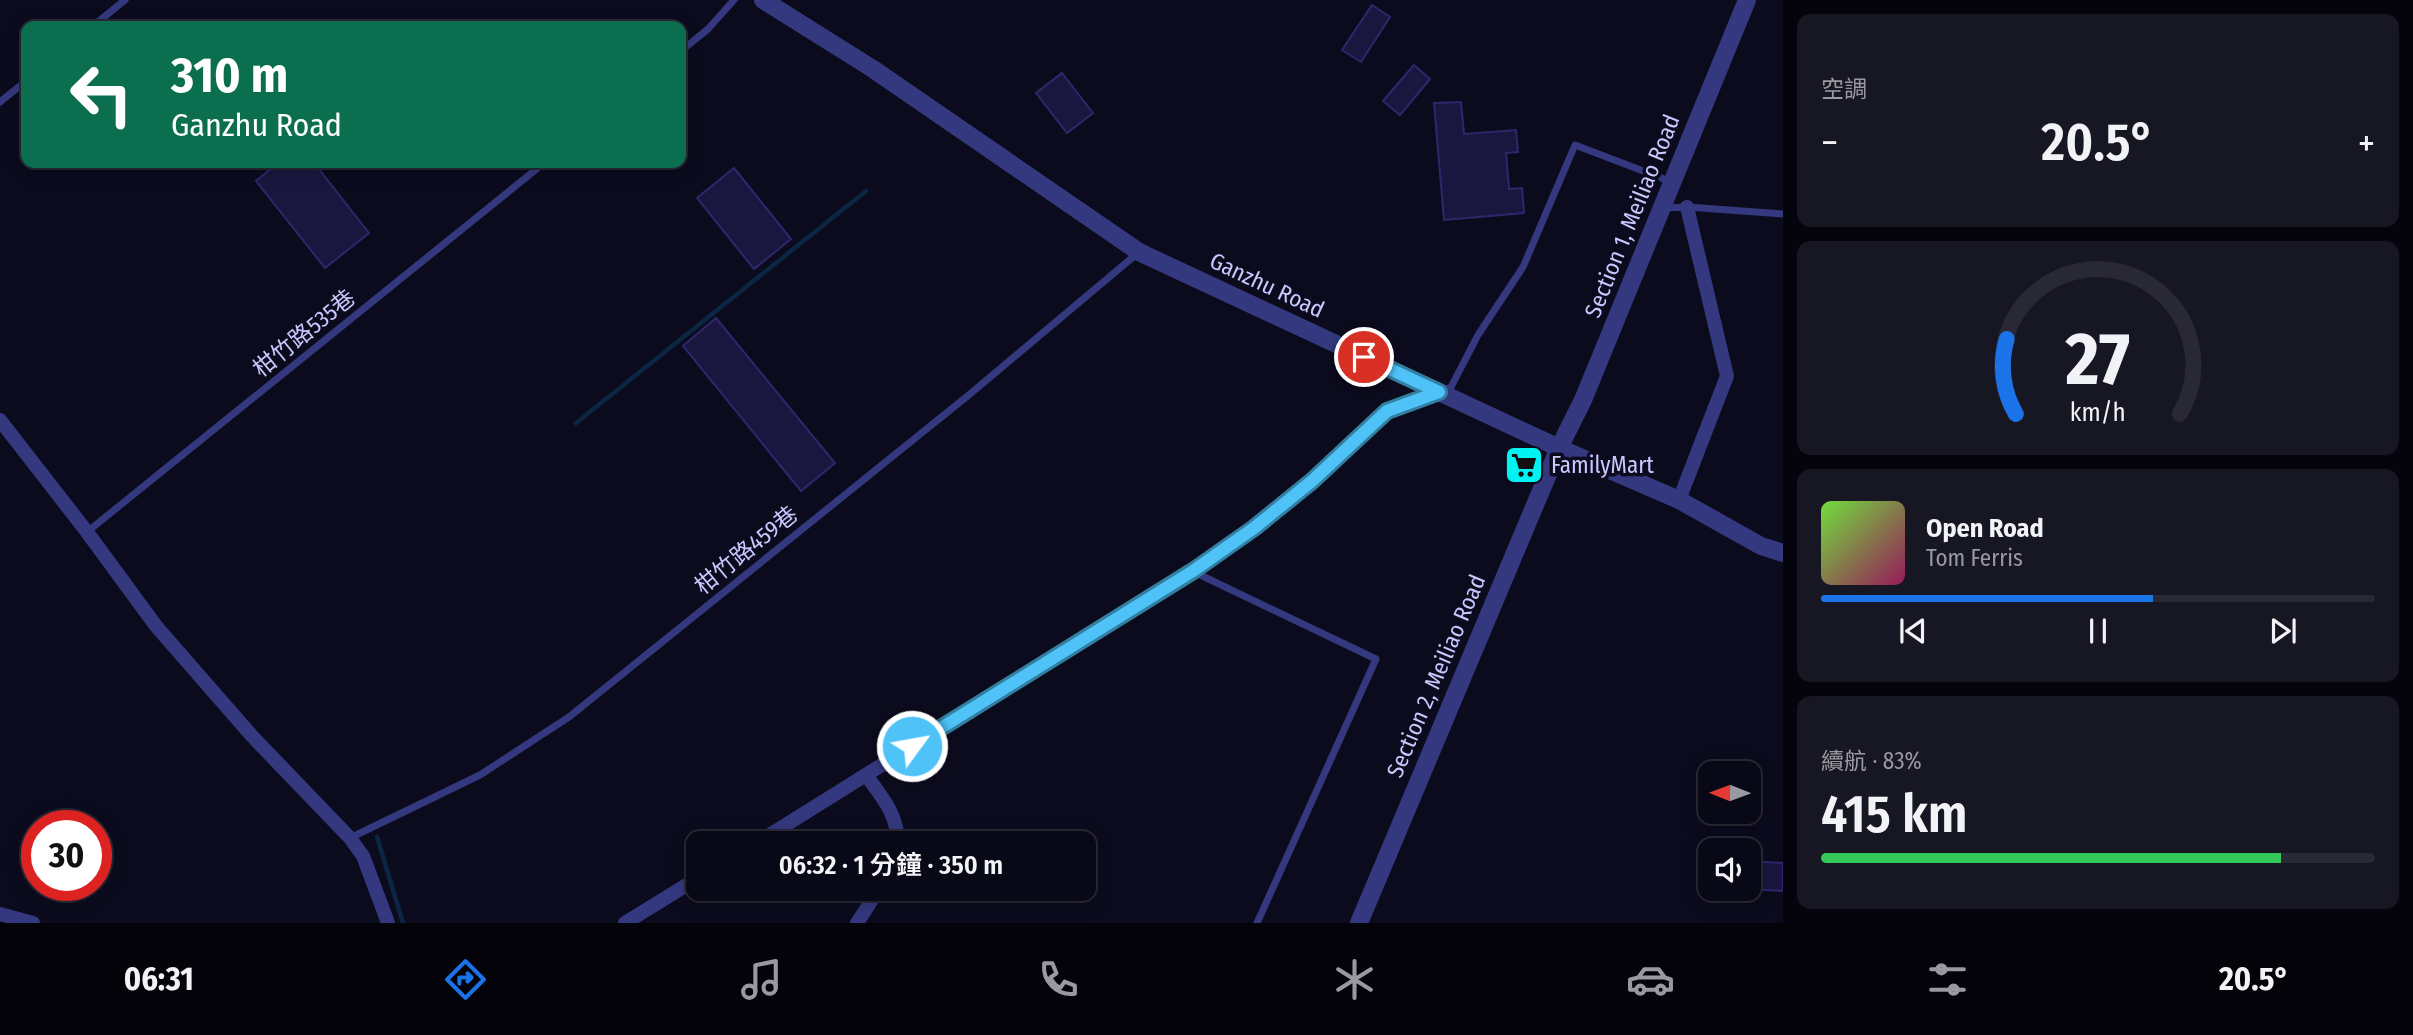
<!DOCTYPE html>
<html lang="zh-TW">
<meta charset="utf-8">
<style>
:root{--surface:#090816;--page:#171623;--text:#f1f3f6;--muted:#999aa1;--line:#292935;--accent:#1a73e8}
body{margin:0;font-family:"Fira Sans Condensed","Noto Sans TC",sans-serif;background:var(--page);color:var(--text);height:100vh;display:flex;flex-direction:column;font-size:26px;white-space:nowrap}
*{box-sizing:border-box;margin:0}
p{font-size:23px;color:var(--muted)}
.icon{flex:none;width:38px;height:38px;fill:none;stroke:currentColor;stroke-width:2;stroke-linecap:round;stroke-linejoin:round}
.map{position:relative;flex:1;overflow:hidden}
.panel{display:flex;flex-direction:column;gap:14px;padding:14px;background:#05040c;width:630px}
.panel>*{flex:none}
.hud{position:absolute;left:21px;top:21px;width:665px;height:147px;border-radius:14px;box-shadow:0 4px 18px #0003,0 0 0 2px var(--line);background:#0b6e4f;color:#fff;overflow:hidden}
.needle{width:46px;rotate:271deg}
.controls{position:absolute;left:1698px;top:761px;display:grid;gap:14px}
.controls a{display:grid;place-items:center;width:63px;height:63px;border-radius:14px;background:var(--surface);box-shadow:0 4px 18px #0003,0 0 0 2px var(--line);font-size:35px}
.speed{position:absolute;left:21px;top:810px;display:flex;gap:14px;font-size:35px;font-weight:700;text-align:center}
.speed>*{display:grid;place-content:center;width:91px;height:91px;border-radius:50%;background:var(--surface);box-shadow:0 4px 18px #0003,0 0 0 2px var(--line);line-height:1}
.speed .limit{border:10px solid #d22;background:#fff;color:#111}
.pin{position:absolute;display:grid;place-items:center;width:60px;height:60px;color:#fff;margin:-30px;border:4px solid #fff;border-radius:50%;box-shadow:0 2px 7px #0007}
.me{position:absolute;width:77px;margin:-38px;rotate:58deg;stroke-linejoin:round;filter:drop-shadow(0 0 5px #0008)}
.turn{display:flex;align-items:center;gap:24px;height:147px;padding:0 35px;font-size:32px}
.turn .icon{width:91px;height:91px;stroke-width:2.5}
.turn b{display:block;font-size:49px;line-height:60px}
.big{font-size:52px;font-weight:600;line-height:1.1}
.panel .tile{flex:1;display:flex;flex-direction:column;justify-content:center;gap:10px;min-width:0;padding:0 24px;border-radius:14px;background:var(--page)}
.panel .dial{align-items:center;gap:0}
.dial svg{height:182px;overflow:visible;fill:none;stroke:var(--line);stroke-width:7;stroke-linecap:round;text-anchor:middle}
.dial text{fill:var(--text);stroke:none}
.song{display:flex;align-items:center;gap:21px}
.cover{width:84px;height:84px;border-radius:10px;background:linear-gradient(135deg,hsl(100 70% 55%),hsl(330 70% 35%))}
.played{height:7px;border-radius:4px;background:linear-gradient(90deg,var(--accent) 60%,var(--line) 60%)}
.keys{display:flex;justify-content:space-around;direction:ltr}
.heat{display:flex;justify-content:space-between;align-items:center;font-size:38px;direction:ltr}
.charge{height:10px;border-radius:5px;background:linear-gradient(90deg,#34c759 83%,var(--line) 0)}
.trip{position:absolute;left:686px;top:831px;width:410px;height:70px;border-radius:14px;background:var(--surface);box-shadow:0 4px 18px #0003,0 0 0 2px var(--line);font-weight:600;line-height:70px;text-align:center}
.tabs{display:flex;height:112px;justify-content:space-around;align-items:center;background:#040309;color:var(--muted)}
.tabs .icon{width:49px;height:49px}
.tabs .on{color:var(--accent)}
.tabs b{font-size:32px;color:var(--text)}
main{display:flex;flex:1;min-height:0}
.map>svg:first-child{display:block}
</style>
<main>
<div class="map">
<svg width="1783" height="923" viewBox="0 0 1783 923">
<rect width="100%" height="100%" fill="#0c0b1e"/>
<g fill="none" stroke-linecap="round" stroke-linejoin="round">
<path stroke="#0a2643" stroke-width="4.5" d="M576 423 866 191
M377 837 403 923"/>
</g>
<path fill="#1a163f" stroke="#2e276c" stroke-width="2" d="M1372 5 1390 17 1361 62 1342 50Z
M1414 65 1430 79 1400 115 1383 101Z
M1062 73 1093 113 1067 133 1036 93Z
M1461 102 1464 134 1516 130 1518 152 1506 153 1509 189 1522 188 1524 213 1444 220 1434 103Z
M278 163H314L369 233 325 268 256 181Z
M734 168 791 239 754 269 697 198Z
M716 318 835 463 801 491 683 346Z
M1748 861 1783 863V891L1748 889Z"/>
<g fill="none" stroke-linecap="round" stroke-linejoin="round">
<path stroke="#34397f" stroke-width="7" d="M93 26 125 0
M681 51 708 29 734 0
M0 102 26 81
M1665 208 1687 207 1783 214
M1442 391 1451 387 1478 335 1523 267 1575 145 1672 182
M87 532 544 163
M1194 572 1376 659 1257 923
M350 838 480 775 569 717 970 394 1139 252"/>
<path stroke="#34397f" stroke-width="14" d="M0 420 87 532 156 626 251 735 350 838 363 856 388 923
M1679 500 1727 376 1687 207
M866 775C882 797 898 815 898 844
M755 844 1193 571 1254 528 1312 481 1387 411 1439 392
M0 914 33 923
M625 923 698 878
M857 923 879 889"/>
<path stroke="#34397f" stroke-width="18" d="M763 0 873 69 1139 252 1559 448 1679 500 1761 546 1783 553
M1359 923 1559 448 1583 400 1747 0"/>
</g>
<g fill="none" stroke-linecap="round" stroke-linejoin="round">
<g stroke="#337fa1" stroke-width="18">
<path id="route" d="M912 746 1193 571 1254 528 1312 481 1387 411 1439 392 1364 357"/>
</g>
<use href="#route" stroke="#4fc3f7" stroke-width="12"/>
</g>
<defs>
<g id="supermarket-square" transform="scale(2.0125)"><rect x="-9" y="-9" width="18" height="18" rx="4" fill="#00f3f1" stroke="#0c0b1e"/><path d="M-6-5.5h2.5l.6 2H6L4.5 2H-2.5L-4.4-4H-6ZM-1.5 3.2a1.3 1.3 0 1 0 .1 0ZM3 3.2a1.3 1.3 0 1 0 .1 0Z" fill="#111"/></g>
</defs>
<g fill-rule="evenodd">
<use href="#supermarket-square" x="1524" y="465"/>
</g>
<g text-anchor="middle" stroke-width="7" stroke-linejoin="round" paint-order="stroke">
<g font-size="23" fill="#c8c8ff" stroke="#0c0b1e">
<text transform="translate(1632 216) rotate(-68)" y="8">Section 1, Meiliao Road</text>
<text transform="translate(1267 285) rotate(25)" y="8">Ganzhu Road</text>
<text transform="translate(304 333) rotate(-39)" y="8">柑竹路535巷</text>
<text transform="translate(746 550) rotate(-39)" y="8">柑竹路459巷</text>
<text transform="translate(1436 676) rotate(-67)" y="8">Section 2, Meiliao Road</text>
</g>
<g font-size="23" fill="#c8c8ff" stroke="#0c0b1e" text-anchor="start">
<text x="1551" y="473">FamilyMart</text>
</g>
</g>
</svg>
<div class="controls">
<a><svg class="needle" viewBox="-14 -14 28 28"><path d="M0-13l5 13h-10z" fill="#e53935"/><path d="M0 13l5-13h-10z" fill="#999aa1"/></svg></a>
<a><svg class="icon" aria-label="sound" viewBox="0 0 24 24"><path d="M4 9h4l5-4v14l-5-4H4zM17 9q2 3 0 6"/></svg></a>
</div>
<div class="speed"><div class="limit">30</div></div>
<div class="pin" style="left:1364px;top:357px;background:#d93025"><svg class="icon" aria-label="arrive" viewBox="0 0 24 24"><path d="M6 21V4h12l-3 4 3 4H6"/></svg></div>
<svg class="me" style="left:912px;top:746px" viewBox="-20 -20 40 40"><circle r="17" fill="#4fc3f7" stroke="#fff" stroke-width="3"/><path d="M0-11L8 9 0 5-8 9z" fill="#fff"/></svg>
<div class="trip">06:32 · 1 分鐘 · 350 m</div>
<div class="hud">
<div class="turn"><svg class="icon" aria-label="left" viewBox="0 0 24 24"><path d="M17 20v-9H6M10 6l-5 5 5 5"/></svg><div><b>310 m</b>Ganzhu Road</div></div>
</div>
</div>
<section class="panel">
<div class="tile"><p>空調</p>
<div class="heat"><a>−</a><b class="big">20.5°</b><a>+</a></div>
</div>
<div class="tile dial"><svg viewBox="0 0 100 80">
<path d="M14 69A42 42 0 1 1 86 69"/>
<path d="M14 69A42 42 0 0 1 10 36" stroke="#1a73e8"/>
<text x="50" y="56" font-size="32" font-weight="700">27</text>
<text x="50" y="72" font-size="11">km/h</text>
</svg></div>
<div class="tile">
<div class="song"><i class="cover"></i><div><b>Open Road</b><p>Tom Ferris</p></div></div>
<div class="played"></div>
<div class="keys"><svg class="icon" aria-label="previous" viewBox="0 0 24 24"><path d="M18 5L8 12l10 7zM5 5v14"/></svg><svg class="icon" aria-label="pause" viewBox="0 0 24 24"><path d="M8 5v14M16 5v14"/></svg><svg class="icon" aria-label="next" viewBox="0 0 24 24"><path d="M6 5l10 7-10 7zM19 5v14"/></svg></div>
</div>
<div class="tile"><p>續航 · 83%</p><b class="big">415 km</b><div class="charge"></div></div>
</section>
</main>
<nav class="tabs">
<b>06:31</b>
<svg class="icon on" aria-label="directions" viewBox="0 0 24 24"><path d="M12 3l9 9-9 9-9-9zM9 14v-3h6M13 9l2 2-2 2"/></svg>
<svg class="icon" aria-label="music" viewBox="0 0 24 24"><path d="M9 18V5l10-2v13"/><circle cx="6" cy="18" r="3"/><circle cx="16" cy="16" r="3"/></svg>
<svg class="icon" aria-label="phone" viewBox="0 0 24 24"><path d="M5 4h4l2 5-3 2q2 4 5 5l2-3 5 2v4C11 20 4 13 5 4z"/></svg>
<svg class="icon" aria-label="climate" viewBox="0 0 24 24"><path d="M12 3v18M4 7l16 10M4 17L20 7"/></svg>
<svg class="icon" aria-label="car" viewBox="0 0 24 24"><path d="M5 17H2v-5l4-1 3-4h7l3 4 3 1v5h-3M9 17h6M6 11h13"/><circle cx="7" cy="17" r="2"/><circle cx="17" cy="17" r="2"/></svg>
<svg class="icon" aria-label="filters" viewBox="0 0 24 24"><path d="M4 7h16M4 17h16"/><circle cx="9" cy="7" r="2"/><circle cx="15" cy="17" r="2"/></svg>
<b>20.5°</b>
</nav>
